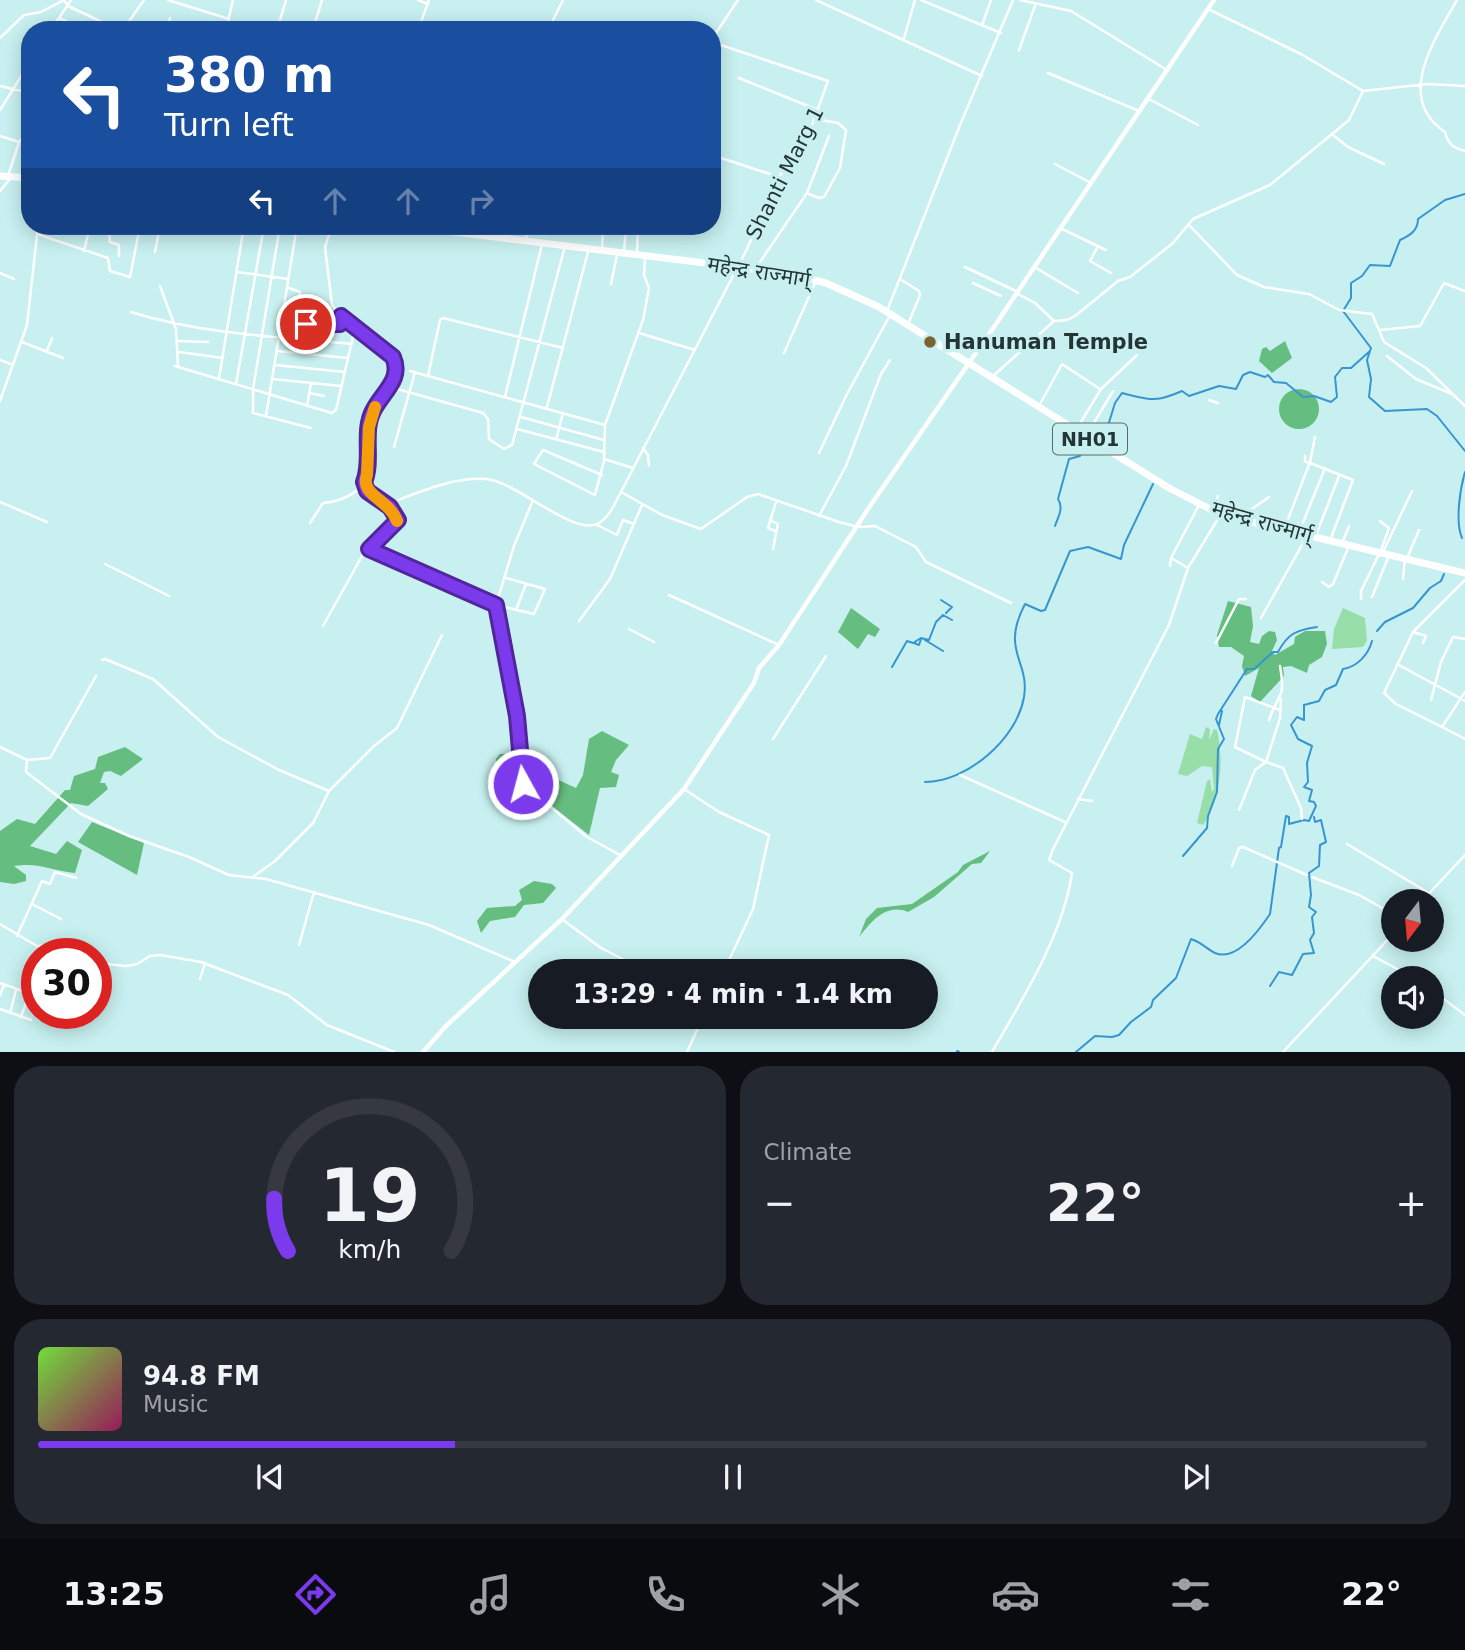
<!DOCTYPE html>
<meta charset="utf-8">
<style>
:root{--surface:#171b24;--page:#242831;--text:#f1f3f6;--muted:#9ea1a6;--line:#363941;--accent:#7c3aed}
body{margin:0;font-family:"DejaVu Sans","Noto Sans Devanagari",sans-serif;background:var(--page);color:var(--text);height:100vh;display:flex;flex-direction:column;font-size:26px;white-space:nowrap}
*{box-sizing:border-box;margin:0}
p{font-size:23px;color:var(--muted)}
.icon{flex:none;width:38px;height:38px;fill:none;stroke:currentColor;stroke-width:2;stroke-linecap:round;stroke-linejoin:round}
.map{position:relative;height:1052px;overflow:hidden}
.drawer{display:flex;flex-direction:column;gap:14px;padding:14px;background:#0d0f14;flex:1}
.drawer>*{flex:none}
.banner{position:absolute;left:21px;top:21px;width:700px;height:214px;border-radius:28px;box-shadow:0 4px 18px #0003;background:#1a4fa0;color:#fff;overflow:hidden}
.needle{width:46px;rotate:196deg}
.tools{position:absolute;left:1381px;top:889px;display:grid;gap:14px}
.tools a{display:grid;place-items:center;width:63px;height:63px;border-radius:50%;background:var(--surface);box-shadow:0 4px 18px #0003;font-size:35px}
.speed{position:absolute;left:21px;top:938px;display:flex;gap:14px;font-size:35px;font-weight:700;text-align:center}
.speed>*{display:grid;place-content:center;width:91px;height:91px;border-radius:50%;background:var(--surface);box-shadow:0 4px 18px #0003;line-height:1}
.speed .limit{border:10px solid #d22;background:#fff;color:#111}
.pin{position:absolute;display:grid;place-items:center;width:60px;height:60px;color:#fff;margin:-30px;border:4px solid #fff;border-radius:50%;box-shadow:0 2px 7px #0007}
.me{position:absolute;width:77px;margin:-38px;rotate:353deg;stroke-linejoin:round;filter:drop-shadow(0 0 5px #0008)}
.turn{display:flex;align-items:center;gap:24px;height:147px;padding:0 28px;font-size:32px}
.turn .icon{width:91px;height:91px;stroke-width:2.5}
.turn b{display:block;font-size:49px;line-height:60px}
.lanes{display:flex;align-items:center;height:66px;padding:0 28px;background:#0003;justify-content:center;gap:35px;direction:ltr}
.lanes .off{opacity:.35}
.big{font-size:52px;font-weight:800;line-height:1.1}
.drawer .tile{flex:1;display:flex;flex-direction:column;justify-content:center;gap:10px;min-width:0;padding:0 24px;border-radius:28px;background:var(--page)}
.drawer .dial{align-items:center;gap:0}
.dial svg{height:182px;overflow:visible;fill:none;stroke:var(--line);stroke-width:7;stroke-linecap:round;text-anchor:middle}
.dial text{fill:var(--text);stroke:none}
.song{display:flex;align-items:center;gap:21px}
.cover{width:84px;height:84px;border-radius:10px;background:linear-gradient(135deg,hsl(100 70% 55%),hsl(330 70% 35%))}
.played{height:7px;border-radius:4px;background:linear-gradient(90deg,var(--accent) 30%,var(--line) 30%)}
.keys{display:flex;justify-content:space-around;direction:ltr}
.heat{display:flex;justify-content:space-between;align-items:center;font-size:38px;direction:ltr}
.drawer .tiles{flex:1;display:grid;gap:14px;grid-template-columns:1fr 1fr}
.tile:last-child{grid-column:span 2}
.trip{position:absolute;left:528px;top:959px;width:410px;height:70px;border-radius:35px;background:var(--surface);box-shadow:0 4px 18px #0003;font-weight:800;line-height:70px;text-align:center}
.menu{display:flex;height:112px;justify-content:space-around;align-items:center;background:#090b0e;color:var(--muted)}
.menu .icon{width:49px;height:49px}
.menu .on{color:var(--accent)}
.menu b{font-size:32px;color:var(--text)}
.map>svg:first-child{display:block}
</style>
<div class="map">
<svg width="1465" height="1052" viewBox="0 0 1465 1052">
<rect width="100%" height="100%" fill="#c8f0f0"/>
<path fill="#97dea9" d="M1343 608 1365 618 1367 641 1363 647 1332 649 1334 629Z
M1206 727 1210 729 1209 740 1214 729 1217 730C1224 759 1221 801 1203 825L1197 823 1207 781 1210 779 1212 792 1214 789 1212 767 1202 766 1187 776 1178 774 1190 734 1202 739Z"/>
<path fill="#65bd7f" d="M1285 341 1292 358 1272 373 1259 361 1262 349 1266 347 1270 351Z
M1279 409a20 20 0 1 1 40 0a20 20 0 1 1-40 0Z
M1228 601 1251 607 1253 626 1250 642 1259 644 1262 636 1269 631 1275 632 1277 640 1272 651 1275 655 1294 644 1295 637 1305 631H1325L1327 644 1322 657 1309 665 1307 673 1291 666 1283 667 1284 676 1260 702 1251 696 1259 668 1245 676 1242 666 1244 656 1231 647H1219L1217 635Z
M851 608 880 629 875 637 868 634 858 649 838 632Z
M602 731 629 745 616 760 611 772 619 775 616 787 600 788 589 835 539 796 552 777 576 788 583 775 589 739Z
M125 747 143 759 121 776 110 771 104 772 100 783H105L108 789 88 806 71 803 30 846 56 854 67 841 82 850 75 873C49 870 40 862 14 866L26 875V881L14 884 0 882V831L17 819 35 824 65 790H70L74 776 95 769 98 757Z
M500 754H514L519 778 497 775 496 759Z
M92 822 144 843 137 875 78 842Z
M990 851 981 863 972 864 934 897 908 912C886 903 872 921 859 937L866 919 877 908 912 904 958 872 963 865Z
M534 881 552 884 556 888 543 903 524 905 515 917 490 921 481 933 477 921 487 908 515 906 522 900 519 890Z"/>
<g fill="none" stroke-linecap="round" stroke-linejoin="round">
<path stroke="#3795d0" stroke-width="2" d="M1465 194 1445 200 1418 219C1418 231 1409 236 1400 240L1390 266 1370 265 1362 276 1351 283V298L1343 311 1371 348 1367 360 1371 379 1369 397 1385 411 1427 409 1437 416 1465 451
M1084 431 1087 427 1102 431 1107 429 1115 403 1122 393C1150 400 1155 403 1182 391L1189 396 1219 386 1236 389 1243 375 1250 372 1265 377 1268 375 1274 382 1286 383 1303 397 1314 396 1331 402 1337 397 1335 377 1342 368H1351L1370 351
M1055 526C1058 517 1064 508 1058 499L1069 459 1080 456 1085 442 1083 438
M1462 538C1455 522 1460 489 1465 472
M941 600 952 607 946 613
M1377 631 1385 622 1413 608 1430 588 1441 581 1444 574
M925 640 943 651
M914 643 919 645 921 639
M892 667 907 641 913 643 921 638 929 640 936 622 943 615 952 620
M1219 725 1222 711
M925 782C967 782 1017 739 1024 697 1030 660 1000 652 1025 604L1041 611 1045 610 1070 551 1088 547 1121 559 1124 545 1153 484
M1183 856 1207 828 1208 816 1217 792 1218 749 1224 739 1216 719 1218 714 1247 669H1254L1273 652H1278C1288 633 1297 630 1317 627
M1270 986 1279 972 1292 975 1303 954 1314 953 1310 940 1314 933 1312 917 1316 912 1309 907 1311 895 1309 873 1319 866 1320 845 1326 842 1321 820 1315 822 1314 817
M957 1051 959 1052
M1076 1052 1095 1036 1112 1037 1119 1035 1131 1022 1151 1007 1153 1000 1176 978 1191 939C1201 942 1207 949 1215 953 1236 962 1260 929 1270 914L1279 848 1281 847 1286 816 1289 817V824L1304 820 1309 821 1316 806 1314 802 1309 801 1312 790 1304 787 1308 782 1307 763 1312 746 1298 739 1291 725 1297 717 1304 720V705L1319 701 1325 690 1336 685 1343 669C1356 667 1368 656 1372 641"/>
<path stroke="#fff" stroke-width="2.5" d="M168 0 229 19
M418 0 428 4
M816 0 982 76
M921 0 1001 33
M1020 0 1071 11 1167 70
M1457 0C1435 39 1394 98 1445 132 1448 144 1453 148 1465 151
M1208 9 1301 54 1363 91 1428 84 1465 86
M59 18 85 30
M229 22 265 30
M982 25 991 0
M51 30 71 0
M123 30 144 0
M167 30 170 18
M226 30 233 0
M277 30 286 0
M313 30 322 0
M418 30 429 0
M526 30V29
M548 30 563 0
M0 38 24 15 41 12 64 0 68 6 119 30
M904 38 915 0
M712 39 738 0
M712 42 828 81 811 128 779 177 747 249 621 492 662 515 701 529 747 497 758 494 839 522 858 527 875 526 916 547 926 562 1011 603
M1019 50 1036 3
M1048 73 1139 111
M739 78 818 110
M0 86 30 93
M1147 98 1198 125
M0 110 30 62
M1333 135 1348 147 1384 164
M0 136 19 142 30 129
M712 155 779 177
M1055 164 1091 183
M8 176 19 142
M0 191 10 179
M809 194 819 198 824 197 840 168 846 130 838 123 815 119
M1189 225 1237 275 1264 287 1309 294 1339 310 1372 314 1384 342 1426 368 1465 406
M108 226 110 242 119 245V256
M280 226 253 389V413L311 428
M1060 228 1106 250
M37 234 108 258 110 271 130 277 140 226
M510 236V226
M526 241 527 226
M1098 246 1090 261 1111 273
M602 250 603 226
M84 251 90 226
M155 252 160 226
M624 252 626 226
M637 254 638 226
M761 267 760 262 807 193 829 136
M965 267 1018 292
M1036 268 1078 293
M237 272 288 279
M0 273 14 279
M900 279 919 291 920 295 909 322
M973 283 1001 296
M611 284 617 255
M160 286 176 329 178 367
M289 288 300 292 295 338
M1018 294 1035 303 1054 321
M313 304 316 324H340L341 316
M887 311 960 125 1013 0
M131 312C201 334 278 337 352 344
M298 325 316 324
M1380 330 1420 326 1444 283 1465 291
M639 333 695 350
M178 341 208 342
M22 342 63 358
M47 351 52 338
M278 351 348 358
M179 352 223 358
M784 353 815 283
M1387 356 1416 379 1452 394
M0 360 13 365
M275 365 345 372
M175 366 332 413 336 410 355 328
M410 371 605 425
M428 376 440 320 443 318 563 348
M992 377 1054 321 1067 320 1075 316 1118 281 1130 277 1173 243 1193 219 1270 185 1349 120 1363 91
M219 378 244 226
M273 379 341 386
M236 384 264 226
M390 387 483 413 488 419 489 439 504 449 512 445 565 246
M309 393 324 396
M505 397 542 244
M1209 400 1218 403
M0 401 27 325 38 226
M307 406 311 383
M1039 406 1062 364 1100 389
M547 407 588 252
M266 416 297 226
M521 417 604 440
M517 429 604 452
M1076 430 1101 389 1137 355
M1086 436 1113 391
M556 440 563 413
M394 447 415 372
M643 448 648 455 649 466
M819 453 846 396 889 317
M1305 456V461L1353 480 1331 538
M604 459 633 468
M602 475 543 450 534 464 595 495 604 461 605 425 643 320 649 288 644 275 645 258
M533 500 514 546 496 605 517 716 523 784 587 837 622 856
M0 502 47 522
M387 504C418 493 451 477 486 479 516 481 575 538 599 523 610 516 615 503 621 492
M1212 510 1218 496
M819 516 846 466 881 374 890 360
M770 520 778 524 773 549
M1243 520 1249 511 1269 497
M1380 521 1389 528 1381 550
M310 523 323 503C340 502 353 495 365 484
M597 525 617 535 623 520 634 524
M1285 527 1310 462 1315 437
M1300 530 1325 468
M775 531 768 528 776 502
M1316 535 1339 476
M1343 541 1349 526
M369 549 496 605 534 614 545 589 506 578
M1384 550 1412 491
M1408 556 1419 530
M105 564 169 596
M1170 566 1171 558
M1188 568 1171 558 1199 505
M1403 579 1405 559
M1322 582 1329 587 1333 584 1348 548
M669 595 779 645
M1372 597 1388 558
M1361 599V591L1379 554
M516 610 526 584
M1261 618 1307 536
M579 621 610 579 642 505
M323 626 366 549 381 539 398 521 390 507 367 491 364 482C373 460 362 432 373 411 382 393 403 380 393 357L341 316 332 305 325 247 332 226
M629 629 654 642
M1413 632 1426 636 1423 643
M1216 643 1239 599H1246
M102 660 105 659 153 679 218 737 279 770 329 791 313 823 275 861 254 876
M1397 664 1465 701
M1465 692 1442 727 1465 739
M1281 699 1280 718 1266 762 1283 768 1301 808 1302 819
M1431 700 1441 662 1453 637 1465 639
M1269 720C1278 692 1286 701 1280 666
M1442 727 1396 704 1384 693 1413 632 1465 580
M773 739 826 656
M0 747 27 760 50 758 96 676
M27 760 26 772 81 814 129 836 189 857 229 875 266 879 429 925 515 962
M960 775 1065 822
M684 789 719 812 769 835 753 909 724 971
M329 791 374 746 397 728 442 635
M1078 799 1092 801
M1239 810 1255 770 1266 762 1235 747 1245 697 1280 710
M1347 844 1429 893
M1232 866 1239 848 1243 847 1307 875
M1312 877 1359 895 1393 914
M1422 901 1465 855
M32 904 61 919
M563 920 601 948 646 971
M0 924 37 946 52 945 69 954
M17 936 42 881 50 884 55 872 76 878
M299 945 314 892
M1373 956 1414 978
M96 963 126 966 137 964 150 956 160 955 201 962 288 995 327 1025 394 1052
M200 979 205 963
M0 983 37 996
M1432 990 1465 1015
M0 995 4 985
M0 1009 31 1020
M10 1013 16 990
M21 1017 29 994
M687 1052 703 1017
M992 1052C1023 998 1063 935 1072 873L1049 860 1053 849 1169 625 1188 568 1221 514
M1283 1052 1393 934"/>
<path stroke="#fff" stroke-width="4.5" d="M423 1052 446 1026 562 919 684 789 754 683 759 668 779 645 870 506 998 321 1214 0"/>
<path stroke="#fff" stroke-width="7" d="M0 176 30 178
M405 226 737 267 795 275 826 283 879 307 1169 488 1212 510 1243 520 1465 573"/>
</g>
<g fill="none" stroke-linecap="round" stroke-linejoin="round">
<g stroke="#51269a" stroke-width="18">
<path id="route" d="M306 324H340L341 316 393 357C403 380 382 392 373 411 362 432 373 460 364 482L367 491 390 507 398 520 369 549 496 605 517 716 523 784"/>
</g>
<use href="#route" stroke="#7c3aed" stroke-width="12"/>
<path stroke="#f59e0b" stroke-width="12" d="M375 407 369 427 367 475C359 495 390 500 397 521"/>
</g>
<circle fill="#7a6333" stroke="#c8f0f0" stroke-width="2.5" cx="930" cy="342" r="7"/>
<g text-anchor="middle" stroke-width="7" stroke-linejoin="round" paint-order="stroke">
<rect fill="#c8f0f0" stroke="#566d6d" stroke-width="2" x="1053" y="423.5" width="74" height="31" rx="5"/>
<g font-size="19" font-weight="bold" fill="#253535">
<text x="1090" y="446">NH01</text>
</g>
<g font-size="21" fill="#253535" stroke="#c8f0f0">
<text transform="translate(785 173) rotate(-63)" y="7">Shanti Marg 1</text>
<text transform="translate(759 272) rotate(9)" y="7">महेन्द्र राज्मार्ग्</text>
<text transform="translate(1262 522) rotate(16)" y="7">महेन्द्र राज्मार्ग्</text>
</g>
<g font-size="21" font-weight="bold" fill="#253535" stroke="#c8f0f0" text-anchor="start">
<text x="944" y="349">Hanuman Temple</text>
</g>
</g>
</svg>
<div class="tools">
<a><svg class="needle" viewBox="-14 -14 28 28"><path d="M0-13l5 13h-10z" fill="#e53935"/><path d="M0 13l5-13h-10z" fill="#9ea1a6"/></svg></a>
<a><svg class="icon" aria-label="sound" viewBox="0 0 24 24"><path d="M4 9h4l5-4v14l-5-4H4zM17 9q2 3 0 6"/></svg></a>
</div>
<div class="speed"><div class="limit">30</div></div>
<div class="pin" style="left:306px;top:324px;background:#d93025"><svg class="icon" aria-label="arrive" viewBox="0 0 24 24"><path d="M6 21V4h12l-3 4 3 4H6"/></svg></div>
<svg class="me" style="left:523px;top:784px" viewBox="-20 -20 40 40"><circle r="17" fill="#7c3aed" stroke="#fff" stroke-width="3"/><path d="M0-11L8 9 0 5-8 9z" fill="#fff"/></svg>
<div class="trip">13:29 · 4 min · 1.4 km</div>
<div class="banner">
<div class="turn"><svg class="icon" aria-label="left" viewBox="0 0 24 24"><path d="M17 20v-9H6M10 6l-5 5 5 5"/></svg><div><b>380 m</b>Turn left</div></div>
<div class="lanes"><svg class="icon" aria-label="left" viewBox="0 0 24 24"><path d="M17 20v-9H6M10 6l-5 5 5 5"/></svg><svg class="icon off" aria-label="ahead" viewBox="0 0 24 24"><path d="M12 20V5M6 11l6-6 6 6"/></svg><svg class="icon off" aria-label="ahead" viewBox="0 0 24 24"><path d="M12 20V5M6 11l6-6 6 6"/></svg><svg class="icon off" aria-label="right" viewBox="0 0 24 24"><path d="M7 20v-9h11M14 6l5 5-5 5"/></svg></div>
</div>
</div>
<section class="drawer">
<div class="tiles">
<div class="tile dial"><svg viewBox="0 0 100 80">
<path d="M14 69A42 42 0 1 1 86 69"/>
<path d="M14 69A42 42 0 0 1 8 46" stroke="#7c3aed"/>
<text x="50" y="56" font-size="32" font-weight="700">19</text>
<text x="50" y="72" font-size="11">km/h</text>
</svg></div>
<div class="tile"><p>Climate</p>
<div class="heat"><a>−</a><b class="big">22°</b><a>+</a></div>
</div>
<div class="tile">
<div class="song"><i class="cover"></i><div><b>94.8 FM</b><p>Music</p></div></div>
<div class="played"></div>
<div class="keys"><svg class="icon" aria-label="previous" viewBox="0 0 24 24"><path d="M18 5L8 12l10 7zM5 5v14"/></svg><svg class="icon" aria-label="pause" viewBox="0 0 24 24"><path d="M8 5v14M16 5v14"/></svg><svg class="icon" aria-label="next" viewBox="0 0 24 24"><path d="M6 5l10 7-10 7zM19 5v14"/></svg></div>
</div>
</div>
</section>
<nav class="menu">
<b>13:25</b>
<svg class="icon on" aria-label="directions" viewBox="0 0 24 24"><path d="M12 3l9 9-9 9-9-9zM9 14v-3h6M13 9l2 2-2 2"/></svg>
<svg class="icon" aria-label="music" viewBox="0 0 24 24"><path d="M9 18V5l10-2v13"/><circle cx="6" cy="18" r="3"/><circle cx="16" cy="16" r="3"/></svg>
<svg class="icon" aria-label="phone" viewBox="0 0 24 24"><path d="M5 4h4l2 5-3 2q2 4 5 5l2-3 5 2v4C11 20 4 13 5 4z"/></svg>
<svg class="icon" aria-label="climate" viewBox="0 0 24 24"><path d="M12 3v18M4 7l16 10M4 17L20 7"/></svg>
<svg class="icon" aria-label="car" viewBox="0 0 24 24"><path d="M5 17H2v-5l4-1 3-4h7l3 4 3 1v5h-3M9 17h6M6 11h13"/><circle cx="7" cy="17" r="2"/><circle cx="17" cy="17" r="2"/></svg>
<svg class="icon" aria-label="filters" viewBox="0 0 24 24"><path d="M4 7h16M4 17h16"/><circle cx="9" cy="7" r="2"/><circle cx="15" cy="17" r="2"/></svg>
<b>22°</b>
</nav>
